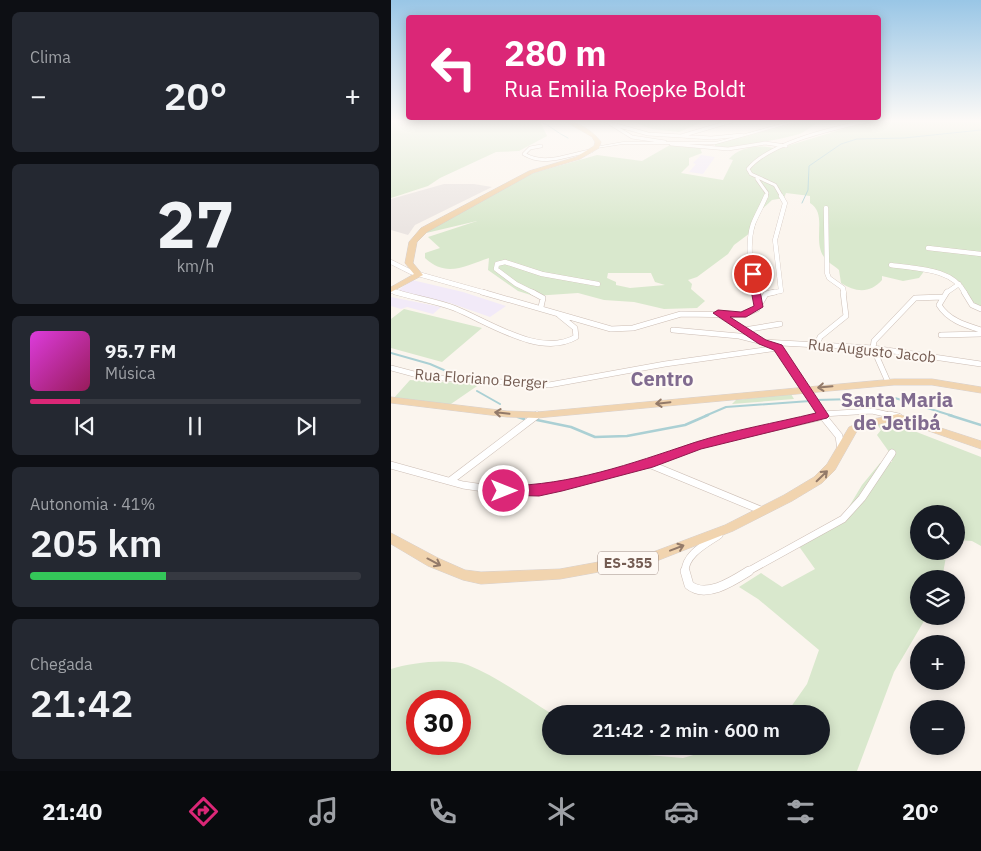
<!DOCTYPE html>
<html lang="pt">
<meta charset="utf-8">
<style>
:root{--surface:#171b24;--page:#242831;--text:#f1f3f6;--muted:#9ea1a6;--line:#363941;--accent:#db2777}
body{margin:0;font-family:"IBM Plex Sans",sans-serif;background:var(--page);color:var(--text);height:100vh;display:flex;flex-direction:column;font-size:19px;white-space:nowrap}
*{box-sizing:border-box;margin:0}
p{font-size:16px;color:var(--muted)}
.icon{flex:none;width:28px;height:28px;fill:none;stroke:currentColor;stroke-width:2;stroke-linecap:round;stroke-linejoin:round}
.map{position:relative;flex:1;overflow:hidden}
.sheet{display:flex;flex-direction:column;gap:12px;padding:12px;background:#0d0f14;width:391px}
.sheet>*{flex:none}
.guide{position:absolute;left:15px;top:15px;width:475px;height:105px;border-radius:5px;box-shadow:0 2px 12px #0003;background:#db2777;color:#fff;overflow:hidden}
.tools{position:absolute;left:519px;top:505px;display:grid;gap:10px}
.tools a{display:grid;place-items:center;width:55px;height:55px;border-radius:50%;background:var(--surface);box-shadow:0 2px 12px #0003;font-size:25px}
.speed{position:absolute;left:15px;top:690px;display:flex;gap:10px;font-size:25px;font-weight:700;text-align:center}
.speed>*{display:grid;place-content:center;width:65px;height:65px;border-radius:50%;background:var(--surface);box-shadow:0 2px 12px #0003;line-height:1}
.speed .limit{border:8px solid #d22;background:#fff;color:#111}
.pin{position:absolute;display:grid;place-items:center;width:42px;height:42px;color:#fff;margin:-21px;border:2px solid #fff;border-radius:50%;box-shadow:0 1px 5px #0007}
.me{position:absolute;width:55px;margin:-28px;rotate:90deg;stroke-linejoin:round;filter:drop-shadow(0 0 4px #0008)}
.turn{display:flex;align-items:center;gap:18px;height:105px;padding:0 15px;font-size:22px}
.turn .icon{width:65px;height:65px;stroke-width:2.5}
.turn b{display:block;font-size:35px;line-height:42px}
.big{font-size:38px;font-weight:600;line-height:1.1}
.sheet .tile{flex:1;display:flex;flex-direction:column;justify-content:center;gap:8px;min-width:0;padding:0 18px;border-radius:8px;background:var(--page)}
.sheet .dial{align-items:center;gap:0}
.dial b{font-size:65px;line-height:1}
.song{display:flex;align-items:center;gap:15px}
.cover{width:60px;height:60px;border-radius:8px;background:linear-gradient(135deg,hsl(300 70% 55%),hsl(330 70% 35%))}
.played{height:5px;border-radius:2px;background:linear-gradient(90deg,var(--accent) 15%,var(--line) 15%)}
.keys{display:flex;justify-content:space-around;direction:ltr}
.heat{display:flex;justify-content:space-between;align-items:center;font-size:28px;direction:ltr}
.charge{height:8px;border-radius:4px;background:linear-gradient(90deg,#34c759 41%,var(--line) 0)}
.trip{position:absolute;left:151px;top:705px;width:288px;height:50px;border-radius:25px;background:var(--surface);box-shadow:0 2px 12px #0003;font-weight:600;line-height:50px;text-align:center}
.tab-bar{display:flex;height:80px;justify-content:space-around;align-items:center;background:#090b0e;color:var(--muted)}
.tab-bar .icon{width:35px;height:35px}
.tab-bar .current{color:var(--accent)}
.tab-bar b{font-size:22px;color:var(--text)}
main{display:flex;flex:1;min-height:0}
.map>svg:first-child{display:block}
</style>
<main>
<section class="sheet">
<div class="tile"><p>Clima</p>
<div class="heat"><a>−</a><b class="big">20°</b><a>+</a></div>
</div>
<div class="tile dial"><b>27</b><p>km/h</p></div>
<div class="tile">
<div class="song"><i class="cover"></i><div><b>95.7 FM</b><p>Música</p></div></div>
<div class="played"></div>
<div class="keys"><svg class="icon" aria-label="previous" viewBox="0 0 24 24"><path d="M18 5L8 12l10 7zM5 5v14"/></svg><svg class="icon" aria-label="pause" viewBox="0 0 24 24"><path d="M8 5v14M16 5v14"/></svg><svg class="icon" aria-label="next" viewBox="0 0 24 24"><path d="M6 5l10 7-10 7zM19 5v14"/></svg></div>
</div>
<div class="tile"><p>Autonomia · 41%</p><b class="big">205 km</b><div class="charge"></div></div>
<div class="tile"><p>Chegada</p><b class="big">21:42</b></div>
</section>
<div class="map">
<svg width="590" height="771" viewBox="0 0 590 771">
<rect width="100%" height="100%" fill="#fbf5ee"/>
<path fill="#ebe5e2" d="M53 184H83L101 187 24 225 17 235 0 230V199Z"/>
<path fill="#f2eaf8" d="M310 155 324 157 312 174 298 172 305 164 302 163Z
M21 280 72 292 115 306 99 317 59 303 6 291Z
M0 297 50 307 42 314 16 307 10 309 0 306Z"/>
<path fill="#d9e8cd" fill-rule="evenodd" d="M0 121H149L156 136 128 151 105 152 49 178 37 186 0 198Z
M240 121H314L288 132 261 129Z
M412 121H454L425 124 409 134 388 139 338 148 324 146V144Z
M473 121H590V309C581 304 578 296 573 288 564 274 549 273 534 270L528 278 512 281 491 276V280C479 294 464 292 450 283L448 270C444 266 436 262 433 257 421 240 437 214 419 203V196L395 193 393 198 381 200 367 213 363 230 343 245 337 254 306 277 297 280 301 284 300 289 314 301 306 308 273 309 243 302 213 300 187 293 143 296 127 291 97 270 98 258C74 266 55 278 34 258V253L49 248 37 237 86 221 31 234 139 174 206 155 251 161 279 145 309 148 311 153 298 158V165L290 173 332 180 342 160 338 159C349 146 370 144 386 149L475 122ZM217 273H260L264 282 274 285 239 288 225 285V282L216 278Z
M13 309 91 328 51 362 0 348V319Z
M19 380 89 384 57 406 2 399Z
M400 394 403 399 341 404 345 400Z
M486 424H505L590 457V546L581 541 565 540V514H528V551H556L551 579H528V616H536L503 672 466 771H0V669C20 663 57 658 77 665 106 677 134 697 161 714L160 746H210L221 752 292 758 333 746H430V714H395L416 684 428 650 367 599 348 587 370 573 391 587 424 569 407 545 453 515 471 485 489 463 501 462V456L486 435 490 430ZM26 701H69V744H26Z"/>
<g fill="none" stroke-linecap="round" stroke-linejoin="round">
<path stroke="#abd0d4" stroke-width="1" d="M148 121C159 125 166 133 177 138
M411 203 417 190 418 166 450 144 466 139 513 138 590 130"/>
<path stroke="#abd0d4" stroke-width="2" d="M0 353 39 364 62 374
M86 391 109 404
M424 400 504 398 562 416
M314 416 335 407 419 401"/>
<path stroke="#abd0d4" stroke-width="2.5" d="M558 415 590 425
M127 417 133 419
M146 420 180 427 204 437 236 436 294 425 317 415"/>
<g stroke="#ccbdb4" stroke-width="4">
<path id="minor-far4" d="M215 121 241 137 274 142
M341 121 290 136 320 138 351 135
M218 123 257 134 290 136
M280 144 337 149 374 143 395 146
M150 146 139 148 133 154C155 167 177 154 200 151
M360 174 357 169C379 142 441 129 475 121
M360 174 384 185 391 197
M366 179 376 193 375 197"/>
</g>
<g stroke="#ccbdb4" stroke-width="5">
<path id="minor-far3" d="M435 208 436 273 438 278 452 288 453 293
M537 248 590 254
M0 262 20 272 95 293
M500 265C525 269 561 268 574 293
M0 291 9 293
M143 293 125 284 105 269 106 264 114 262 151 274 207 284
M366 293C360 272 355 246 362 224 366 214 371 206 375 196
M378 293 390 291 384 240 394 203 390 196
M555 293 568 284"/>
</g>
<g stroke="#ccbdb4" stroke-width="6">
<path id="minor-far2" d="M4 292C24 298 45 301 63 308 98 322 149 358 185 337L184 328 168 315
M91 292 220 329 242 328 290 314 352 315 366 309 375 294 384 292
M141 292 152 298 150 307
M365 292 369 305
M556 292 548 305C557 320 574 325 590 330
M573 292 581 305 590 309
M327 314 366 338
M282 330 348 336 372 342 482 348 590 364
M353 330 389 324
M550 335 590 334
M426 345 429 337 455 316 452 292
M384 346 432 416
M0 368 34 377 158 385 274 364 387 348
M497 382 482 348 483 341 524 298 552 297
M431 414 481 411 503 416"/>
</g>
<g stroke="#ccbdb4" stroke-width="8">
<path id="minor-far1" d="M431 415 448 436 450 450
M498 415 507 417
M258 464 372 511
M0 465 72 485 113 491H148L258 464 307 445 432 416
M59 481 146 415
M294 572C294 554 315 544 328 535
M356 572 452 519 471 498 501 453"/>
</g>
<g stroke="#ccbdb4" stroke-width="10">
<path id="minor" d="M294 571 298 585C315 599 342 581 358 571"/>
</g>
<g stroke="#ccbdb4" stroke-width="1">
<path id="tertiary" d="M401 121H408L325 144H232L206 148 204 147 232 142H325Z"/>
</g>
<g stroke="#d8d1cf" stroke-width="1">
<path id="primary" d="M174 121C187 121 203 132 210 142L208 148 189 159 142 173 36 232 26 242 22 263 32 275 0 292V287L23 274 14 263 18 242 30 228 138 171 185 157 203 146 204 142 201 137Z
M503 379H541L590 387V393L541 385H503L146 418 116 417 0 403V397L116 411 146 412Z
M507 414 590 441V449L506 420 476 427 466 431 444 470 431 483 401 501 342 531 263 562 169 579 90 584 72 580 37 566 0 544V533L47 558 74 570 90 572 169 569 262 552 334 525 393 495 423 477 436 464 458 427 473 421Z"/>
</g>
<use href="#minor-far4" stroke="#fff" stroke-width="3"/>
<use href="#minor-far3" stroke="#fff" stroke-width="4.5"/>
<use href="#minor-far2" stroke="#fff" stroke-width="5"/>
<use href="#minor-far1" stroke="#fff" stroke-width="7"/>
<use href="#minor" stroke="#fff" stroke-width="9"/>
<use href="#tertiary" fill="#fff" fill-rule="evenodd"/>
<use href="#primary" fill="#f1d4af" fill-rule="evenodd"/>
</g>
<defs><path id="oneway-shaft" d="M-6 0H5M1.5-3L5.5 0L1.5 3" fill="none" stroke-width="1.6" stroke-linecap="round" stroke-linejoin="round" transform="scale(1.25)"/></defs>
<g stroke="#937a69">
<use href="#oneway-shaft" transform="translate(434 387) rotate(175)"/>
<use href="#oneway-shaft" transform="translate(272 403) rotate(174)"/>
<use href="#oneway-shaft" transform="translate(111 413) rotate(-174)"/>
<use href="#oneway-shaft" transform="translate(431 476) rotate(-44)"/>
<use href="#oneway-shaft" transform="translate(286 548) rotate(-21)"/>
<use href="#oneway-shaft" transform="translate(43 562) rotate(28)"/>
</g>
<linearGradient id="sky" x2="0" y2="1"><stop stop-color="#99c6e6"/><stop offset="0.53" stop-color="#fdfaf7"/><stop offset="1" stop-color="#fdfaf7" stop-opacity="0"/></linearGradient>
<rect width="590" height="229" fill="url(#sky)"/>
<path fill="#db2777" stroke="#8e194d" d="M362 272 366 274 372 307 355 317H339L375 340 391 345 438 416 436 418 310 449 262 467 171 491 148 496 108 495 106 491 108 488 113 486C181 485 239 464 302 443 342 430 384 423 425 413L383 350 368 344 322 313 327 310 350 312 363 306 357 274Z"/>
<g text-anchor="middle" stroke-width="4" stroke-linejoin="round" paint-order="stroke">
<rect fill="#fef9f4" stroke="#9d8b83" stroke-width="1" x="207" y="551.5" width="60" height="23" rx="4"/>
<g font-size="14" font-weight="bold" fill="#745c52">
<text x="237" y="568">ES-355</text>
</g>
<g font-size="15" fill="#745c52" stroke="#fef9f4">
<text transform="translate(481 351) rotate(6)" y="5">Rua Augusto Jacob</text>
<text transform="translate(90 379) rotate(4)" y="5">Rua Floriano Berger</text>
</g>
<g font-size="20" font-weight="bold" fill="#806b8f" stroke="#fef9f4">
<text x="271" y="386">Centro</text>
<text x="506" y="407">Santa Maria<tspan x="506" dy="23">de Jetibá</tspan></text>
</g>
</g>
</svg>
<div class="tools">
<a><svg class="icon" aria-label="search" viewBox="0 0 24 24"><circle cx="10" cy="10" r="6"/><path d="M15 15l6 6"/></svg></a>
<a><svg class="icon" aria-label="layers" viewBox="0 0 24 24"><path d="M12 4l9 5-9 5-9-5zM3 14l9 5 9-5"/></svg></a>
<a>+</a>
<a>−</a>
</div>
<div class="speed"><div class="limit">30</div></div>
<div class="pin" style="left:362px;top:274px;background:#d93025"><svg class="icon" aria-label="arrive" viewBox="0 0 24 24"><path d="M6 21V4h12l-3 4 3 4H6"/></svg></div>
<svg class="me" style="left:113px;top:491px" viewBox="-20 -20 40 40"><circle r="17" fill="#db2777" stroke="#fff" stroke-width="3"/><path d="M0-11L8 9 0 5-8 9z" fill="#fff"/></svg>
<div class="trip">21:42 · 2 min · 600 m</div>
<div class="guide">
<div class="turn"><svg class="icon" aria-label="left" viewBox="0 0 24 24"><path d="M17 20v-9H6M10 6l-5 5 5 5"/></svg><div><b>280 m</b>Rua Emilia Roepke Boldt</div></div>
</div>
</div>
</main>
<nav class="tab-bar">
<b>21:40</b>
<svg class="icon current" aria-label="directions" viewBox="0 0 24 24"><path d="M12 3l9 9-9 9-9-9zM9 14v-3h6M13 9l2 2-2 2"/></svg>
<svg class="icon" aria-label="music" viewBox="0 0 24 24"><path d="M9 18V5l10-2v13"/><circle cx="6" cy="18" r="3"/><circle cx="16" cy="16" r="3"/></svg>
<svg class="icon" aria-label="phone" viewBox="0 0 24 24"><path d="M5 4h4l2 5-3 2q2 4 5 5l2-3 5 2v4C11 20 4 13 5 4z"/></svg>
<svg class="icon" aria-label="climate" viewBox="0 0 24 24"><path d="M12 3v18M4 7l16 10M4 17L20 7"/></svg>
<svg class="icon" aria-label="car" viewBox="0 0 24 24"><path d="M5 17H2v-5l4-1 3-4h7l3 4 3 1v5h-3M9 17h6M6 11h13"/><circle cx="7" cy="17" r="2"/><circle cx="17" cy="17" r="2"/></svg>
<svg class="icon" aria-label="filters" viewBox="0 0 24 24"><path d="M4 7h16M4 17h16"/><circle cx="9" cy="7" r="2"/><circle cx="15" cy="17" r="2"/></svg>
<b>20°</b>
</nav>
